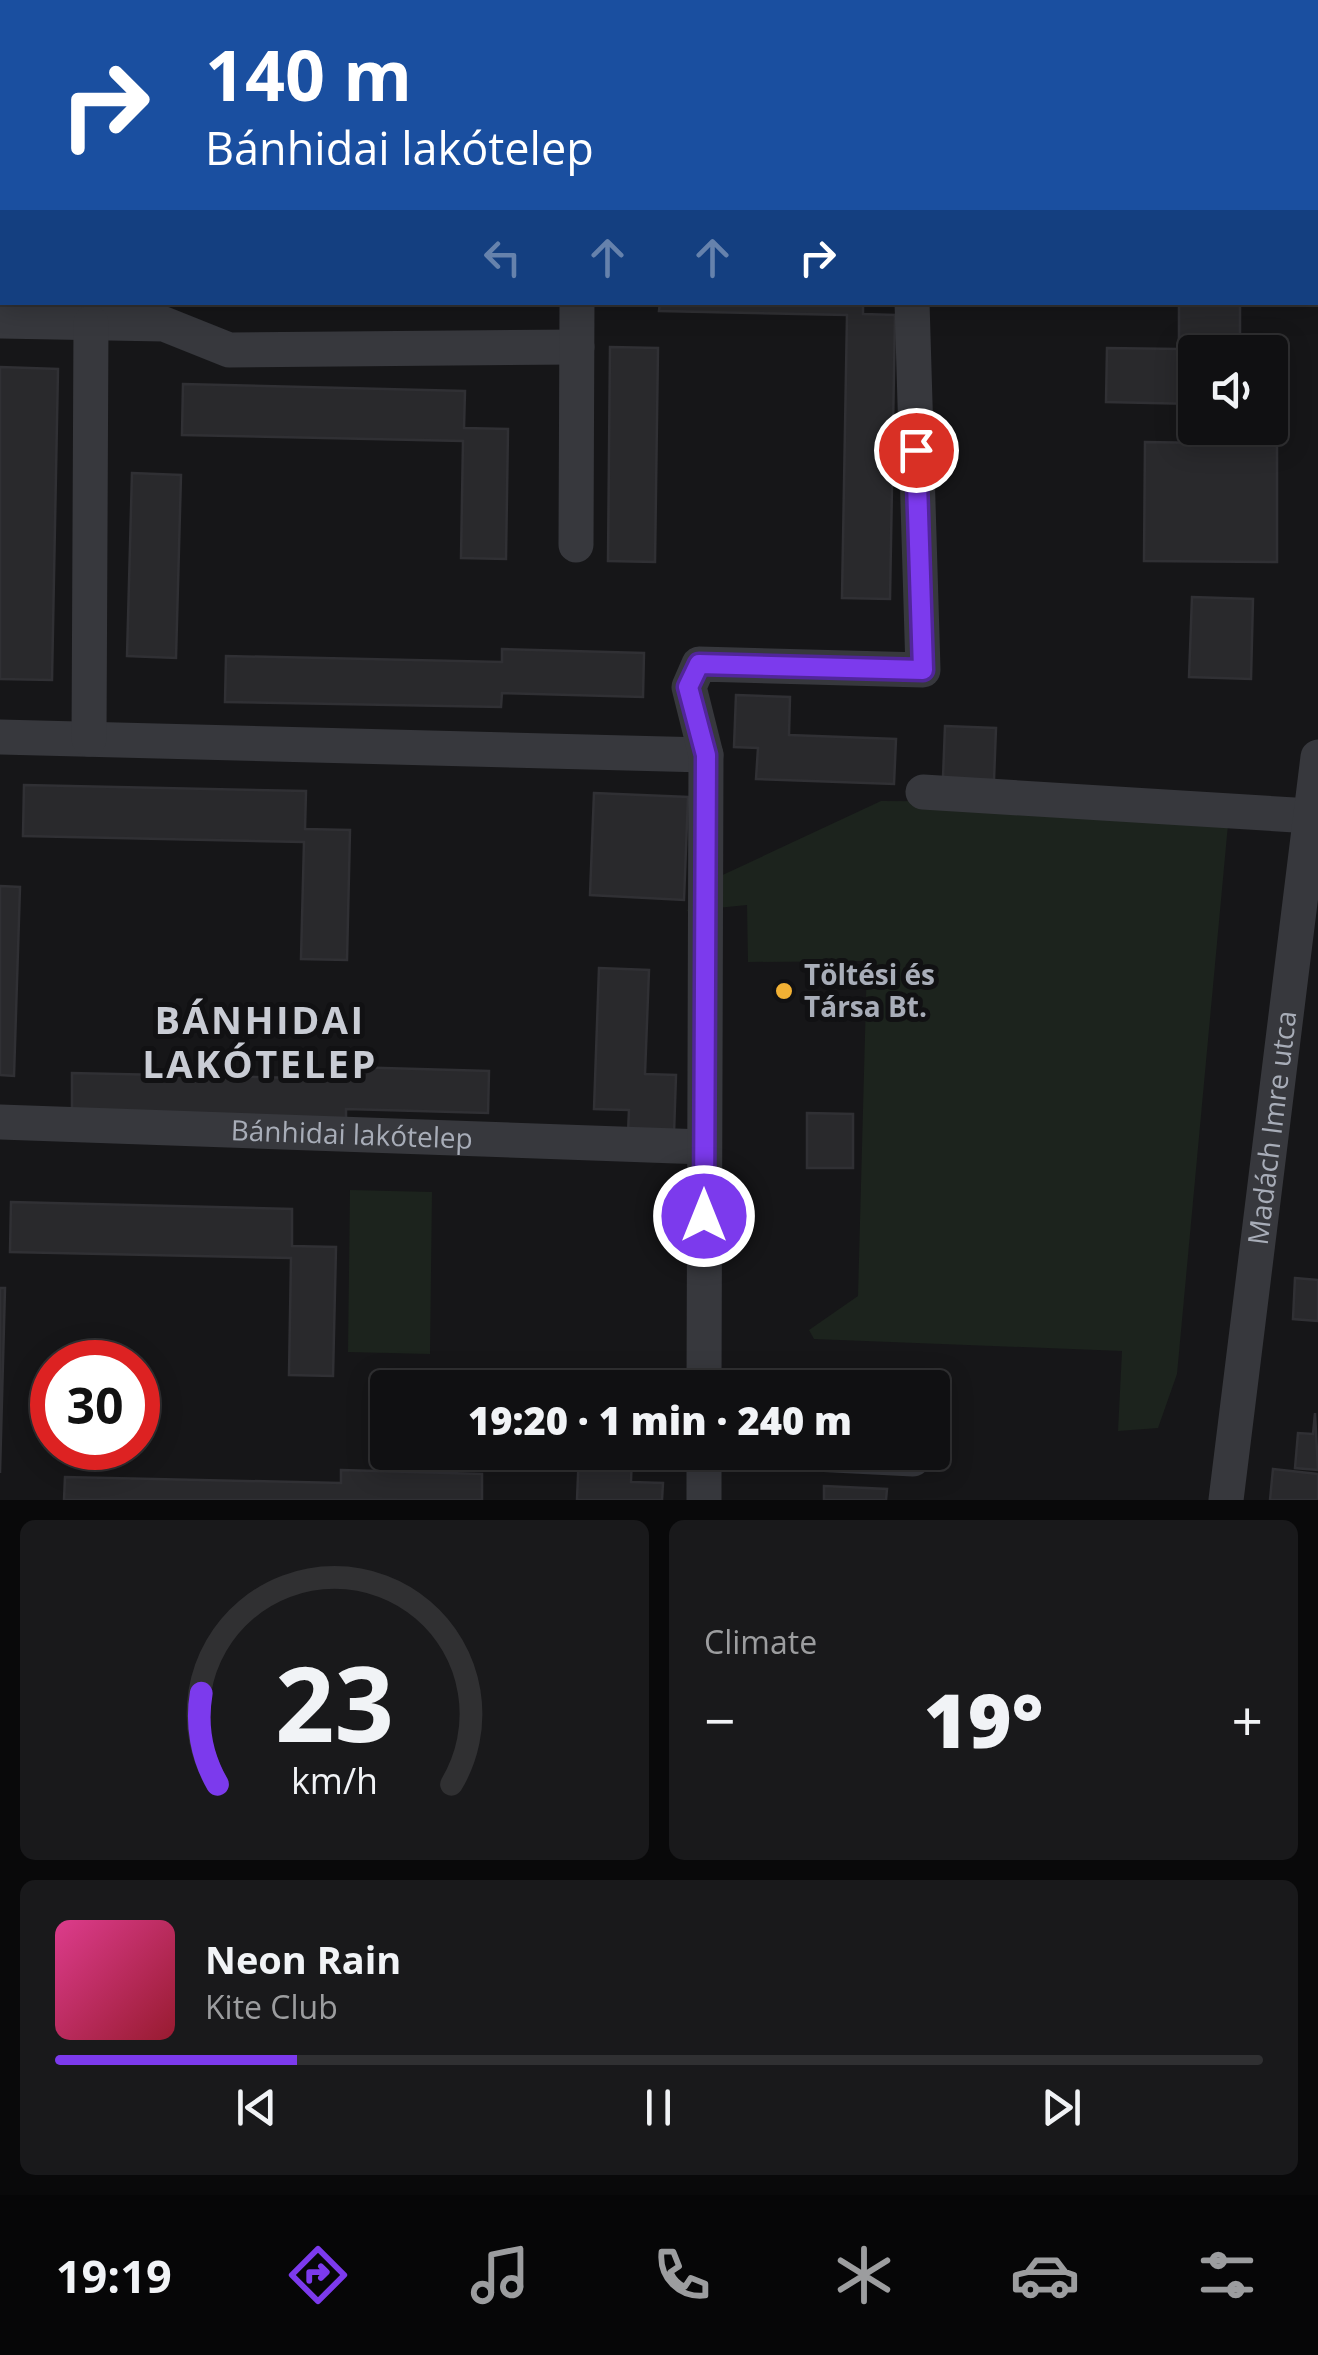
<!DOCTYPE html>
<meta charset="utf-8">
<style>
:root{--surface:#101012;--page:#19191b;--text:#f1f3f6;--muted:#9c9d9f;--line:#303032;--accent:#7c3aed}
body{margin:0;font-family:"Open Sans",sans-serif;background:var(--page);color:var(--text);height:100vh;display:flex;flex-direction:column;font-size:38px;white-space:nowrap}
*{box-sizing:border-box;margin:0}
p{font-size:32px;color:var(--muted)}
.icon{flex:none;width:55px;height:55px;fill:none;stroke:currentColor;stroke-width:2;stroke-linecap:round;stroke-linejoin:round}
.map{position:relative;height:1500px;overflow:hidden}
.panel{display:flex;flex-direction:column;gap:20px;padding:20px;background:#09090a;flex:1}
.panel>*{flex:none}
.guide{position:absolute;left:0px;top:0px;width:1320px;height:305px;box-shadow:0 5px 25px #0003,0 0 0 2px var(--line);background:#1a4fa0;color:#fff;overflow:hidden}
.fabs{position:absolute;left:1178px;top:335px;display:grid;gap:20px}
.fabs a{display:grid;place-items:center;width:110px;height:110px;border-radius:10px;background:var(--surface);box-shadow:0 5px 25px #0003,0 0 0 2px var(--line);font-size:50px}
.speed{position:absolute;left:30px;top:1340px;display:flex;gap:20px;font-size:50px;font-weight:700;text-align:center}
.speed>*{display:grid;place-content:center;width:130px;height:130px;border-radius:50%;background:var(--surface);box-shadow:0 5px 25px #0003,0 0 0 2px var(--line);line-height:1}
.speed .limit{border:15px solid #d22;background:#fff;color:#111}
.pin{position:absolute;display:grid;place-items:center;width:85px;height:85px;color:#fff;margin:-42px;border:5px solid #fff;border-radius:50%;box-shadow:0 2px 10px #0007}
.me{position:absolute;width:110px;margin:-55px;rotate:0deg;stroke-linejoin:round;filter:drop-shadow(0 0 8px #0008)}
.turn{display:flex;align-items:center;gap:35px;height:210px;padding:0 40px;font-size:45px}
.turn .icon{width:130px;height:130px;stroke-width:2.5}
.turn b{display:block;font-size:70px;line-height:85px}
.lanes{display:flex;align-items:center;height:95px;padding:0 40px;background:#0003;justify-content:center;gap:50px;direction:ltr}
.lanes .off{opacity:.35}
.big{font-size:75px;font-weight:800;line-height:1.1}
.panel .widget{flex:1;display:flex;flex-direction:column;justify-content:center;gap:15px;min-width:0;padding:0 35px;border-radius:15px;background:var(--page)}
.panel .dial{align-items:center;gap:0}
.dial svg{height:260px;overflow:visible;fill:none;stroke:var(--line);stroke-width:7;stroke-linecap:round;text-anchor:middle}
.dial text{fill:var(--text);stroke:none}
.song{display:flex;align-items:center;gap:30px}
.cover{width:120px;height:120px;border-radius:15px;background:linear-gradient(135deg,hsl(330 70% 55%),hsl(350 70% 35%))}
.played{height:10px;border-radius:5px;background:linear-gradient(90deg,var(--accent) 20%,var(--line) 20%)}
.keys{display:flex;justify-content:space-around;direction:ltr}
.heat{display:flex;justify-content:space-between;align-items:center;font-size:55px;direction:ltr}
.panel .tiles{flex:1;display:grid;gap:20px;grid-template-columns:1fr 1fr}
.widget:last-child{grid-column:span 2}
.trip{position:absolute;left:370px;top:1370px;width:580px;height:100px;border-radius:10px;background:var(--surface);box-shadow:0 5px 25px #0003,0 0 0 2px var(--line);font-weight:800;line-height:100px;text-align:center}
.menu{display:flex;height:160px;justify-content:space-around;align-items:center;background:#060607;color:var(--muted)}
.menu .icon{width:70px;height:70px}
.menu .current{color:var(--accent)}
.menu b{font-size:45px;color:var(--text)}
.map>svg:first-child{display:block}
</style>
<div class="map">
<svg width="1318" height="1500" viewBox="0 0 1318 1500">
<rect width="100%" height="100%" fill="#161618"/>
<path fill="#1c231d" d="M881 801 1230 803 1177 1374 1158 1428 1118 1431 1122 1351 814 1339 809 1330 858 1296 867 961 748 962 747 905 687 911 699 886Z
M350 1190 432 1192 430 1354 348 1352Z"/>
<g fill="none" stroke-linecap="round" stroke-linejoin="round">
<path stroke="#2c353c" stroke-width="9" d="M610 2 612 0
M0 206H2"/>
</g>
<path fill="#29292c" stroke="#303034" stroke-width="2.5" d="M690 0H885L690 2Z
M660 302H863V314L895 315 890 599 842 598 847 315 659 311Z
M1179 302H1240V352H1195V404L1106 402 1107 348 1179 349Z
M610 347 658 348 655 562 608 561Z
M0 367 58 369 52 680 0 679Z
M183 384 465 391 464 428 508 429 506 559 461 558 463 441 182 435Z
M1145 442 1277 444V562L1144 561Z
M132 473 181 475 176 658 127 656Z
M1192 597 1253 599 1251 679 1189 677Z
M502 649 644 653 643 697 502 693 501 707 225 702 226 656 502 662Z
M736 695 790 697 789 735 896 739 894 784 756 779 758 748 734 747Z
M945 726 996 728 994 780 943 778Z
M24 785 306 791 305 829 350 830 347 960 301 959 304 842 23 836Z
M594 793 688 797 684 900 590 895Z
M0 886 20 887 14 1076 0 1075Z
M599 968 649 970 645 1074 676 1075 674 1134 628 1133 629 1110 594 1109Z
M348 1067 489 1071 488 1113 346 1109V1124L72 1117V1073L348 1079Z
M807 1113 853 1114V1168H807Z
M11 1202 292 1209V1246L336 1247 333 1376 289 1375 291 1258 10 1252Z
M1295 1278 1318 1280V1321L1293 1319Z
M0 1288H5L0 1473Z
M582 1374 635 1376V1388H582Z
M1315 1413 1318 1470 1295 1468 1298 1433 1313 1434Z
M579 1452H632L631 1482 663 1483 662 1500H577Z
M1273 1469 1318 1474V1500H1270Z
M341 1470 482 1474V1500H64L65 1477 341 1483Z
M824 1486 887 1489 886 1500H824Z"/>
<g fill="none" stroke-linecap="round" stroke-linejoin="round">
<g stroke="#37383d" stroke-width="35">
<path d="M905 0 906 2"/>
<path d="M0 321 164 324 229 350 577 347"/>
<path d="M576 545 577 302"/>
<path d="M0 737 706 755"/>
<path d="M89 739 91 323"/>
<path d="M923 792 1311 816"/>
<path id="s1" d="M0 1122 704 1147"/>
<path d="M704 1388 706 755 689 687 699 664 923 670 912 302"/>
<path d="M775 1452 913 1459"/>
<path d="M704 1500V1452"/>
<path id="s2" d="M1226 1500 1318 757"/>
</g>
</g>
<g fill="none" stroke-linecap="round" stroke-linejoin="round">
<g stroke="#51269a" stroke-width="25">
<path id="route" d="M704 1216 706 755 688 687 699 664 923 670 916 450"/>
</g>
<use href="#route" stroke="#7c3aed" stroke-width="18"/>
</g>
<circle fill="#f2b134" stroke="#111113" stroke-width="4" cx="784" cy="991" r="10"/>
<g text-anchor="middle" stroke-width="10" stroke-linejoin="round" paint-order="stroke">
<g font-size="28" font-weight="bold" fill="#a8adb8" stroke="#111113" text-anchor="start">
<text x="804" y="985">Töltési és<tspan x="804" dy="32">Társa Bt.</tspan></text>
</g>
<g font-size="28" fill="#a8adb8" stroke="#111113">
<text dy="10" stroke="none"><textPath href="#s2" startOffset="375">Madách Imre utca</textPath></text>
<text dy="10" stroke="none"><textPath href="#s1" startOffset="352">Bánhidai lakótelep</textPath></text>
</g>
<g font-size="38" font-weight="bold" letter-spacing="2.5" fill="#c9ccd4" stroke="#111113">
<text x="260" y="1034">BÁNHIDAI<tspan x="260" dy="44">LAKÓTELEP</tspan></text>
</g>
</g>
</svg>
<div class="fabs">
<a><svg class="icon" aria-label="sound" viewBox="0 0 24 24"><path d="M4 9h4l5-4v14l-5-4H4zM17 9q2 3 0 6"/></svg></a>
</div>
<div class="speed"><div class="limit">30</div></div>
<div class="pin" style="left:916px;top:450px;background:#d93025"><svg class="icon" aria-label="arrive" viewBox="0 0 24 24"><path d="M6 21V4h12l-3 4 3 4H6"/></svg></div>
<svg class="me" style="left:704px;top:1216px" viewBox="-20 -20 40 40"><circle r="17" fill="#7c3aed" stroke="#fff" stroke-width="3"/><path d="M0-11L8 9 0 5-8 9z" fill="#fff"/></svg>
<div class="trip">19:20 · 1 min · 240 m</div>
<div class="guide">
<div class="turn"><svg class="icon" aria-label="right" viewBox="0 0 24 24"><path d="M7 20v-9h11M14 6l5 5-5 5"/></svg><div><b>140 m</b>Bánhidai lakótelep</div></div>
<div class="lanes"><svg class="icon off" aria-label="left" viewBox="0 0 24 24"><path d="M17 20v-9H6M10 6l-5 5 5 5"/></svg><svg class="icon off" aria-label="ahead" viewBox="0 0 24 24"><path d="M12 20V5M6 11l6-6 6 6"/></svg><svg class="icon off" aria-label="ahead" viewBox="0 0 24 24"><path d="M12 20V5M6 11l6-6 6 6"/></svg><svg class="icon" aria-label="right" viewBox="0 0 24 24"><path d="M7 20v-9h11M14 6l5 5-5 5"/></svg></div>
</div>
</div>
<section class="panel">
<div class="tiles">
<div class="widget dial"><svg viewBox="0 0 100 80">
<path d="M14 69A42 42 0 1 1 86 69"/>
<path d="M14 69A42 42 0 0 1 9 41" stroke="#7c3aed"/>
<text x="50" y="56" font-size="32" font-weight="700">23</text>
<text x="50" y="72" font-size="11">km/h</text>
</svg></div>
<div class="widget"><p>Climate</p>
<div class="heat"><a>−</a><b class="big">19°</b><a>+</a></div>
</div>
<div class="widget">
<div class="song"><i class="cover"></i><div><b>Neon Rain</b><p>Kite Club</p></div></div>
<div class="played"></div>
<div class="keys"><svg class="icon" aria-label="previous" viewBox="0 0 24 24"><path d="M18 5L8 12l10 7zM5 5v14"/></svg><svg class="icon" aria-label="pause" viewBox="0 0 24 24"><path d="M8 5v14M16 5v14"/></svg><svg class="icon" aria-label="next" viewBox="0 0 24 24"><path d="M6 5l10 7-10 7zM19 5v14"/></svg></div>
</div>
</div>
</section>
<nav class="menu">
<b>19:19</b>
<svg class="icon current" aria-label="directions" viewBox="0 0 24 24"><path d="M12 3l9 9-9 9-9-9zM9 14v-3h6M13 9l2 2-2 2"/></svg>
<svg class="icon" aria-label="music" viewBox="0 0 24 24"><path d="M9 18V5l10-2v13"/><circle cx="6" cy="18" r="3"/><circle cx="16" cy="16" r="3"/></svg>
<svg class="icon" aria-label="phone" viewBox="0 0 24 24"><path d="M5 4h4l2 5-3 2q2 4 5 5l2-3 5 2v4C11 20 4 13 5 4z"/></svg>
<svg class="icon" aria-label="climate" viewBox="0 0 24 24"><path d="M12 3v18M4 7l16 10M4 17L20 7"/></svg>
<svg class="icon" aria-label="car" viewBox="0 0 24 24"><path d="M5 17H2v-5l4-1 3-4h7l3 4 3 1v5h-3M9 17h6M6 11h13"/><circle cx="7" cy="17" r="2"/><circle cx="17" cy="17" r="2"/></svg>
<svg class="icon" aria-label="filters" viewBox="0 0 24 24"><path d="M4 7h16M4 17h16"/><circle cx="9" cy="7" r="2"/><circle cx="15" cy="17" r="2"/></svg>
</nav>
